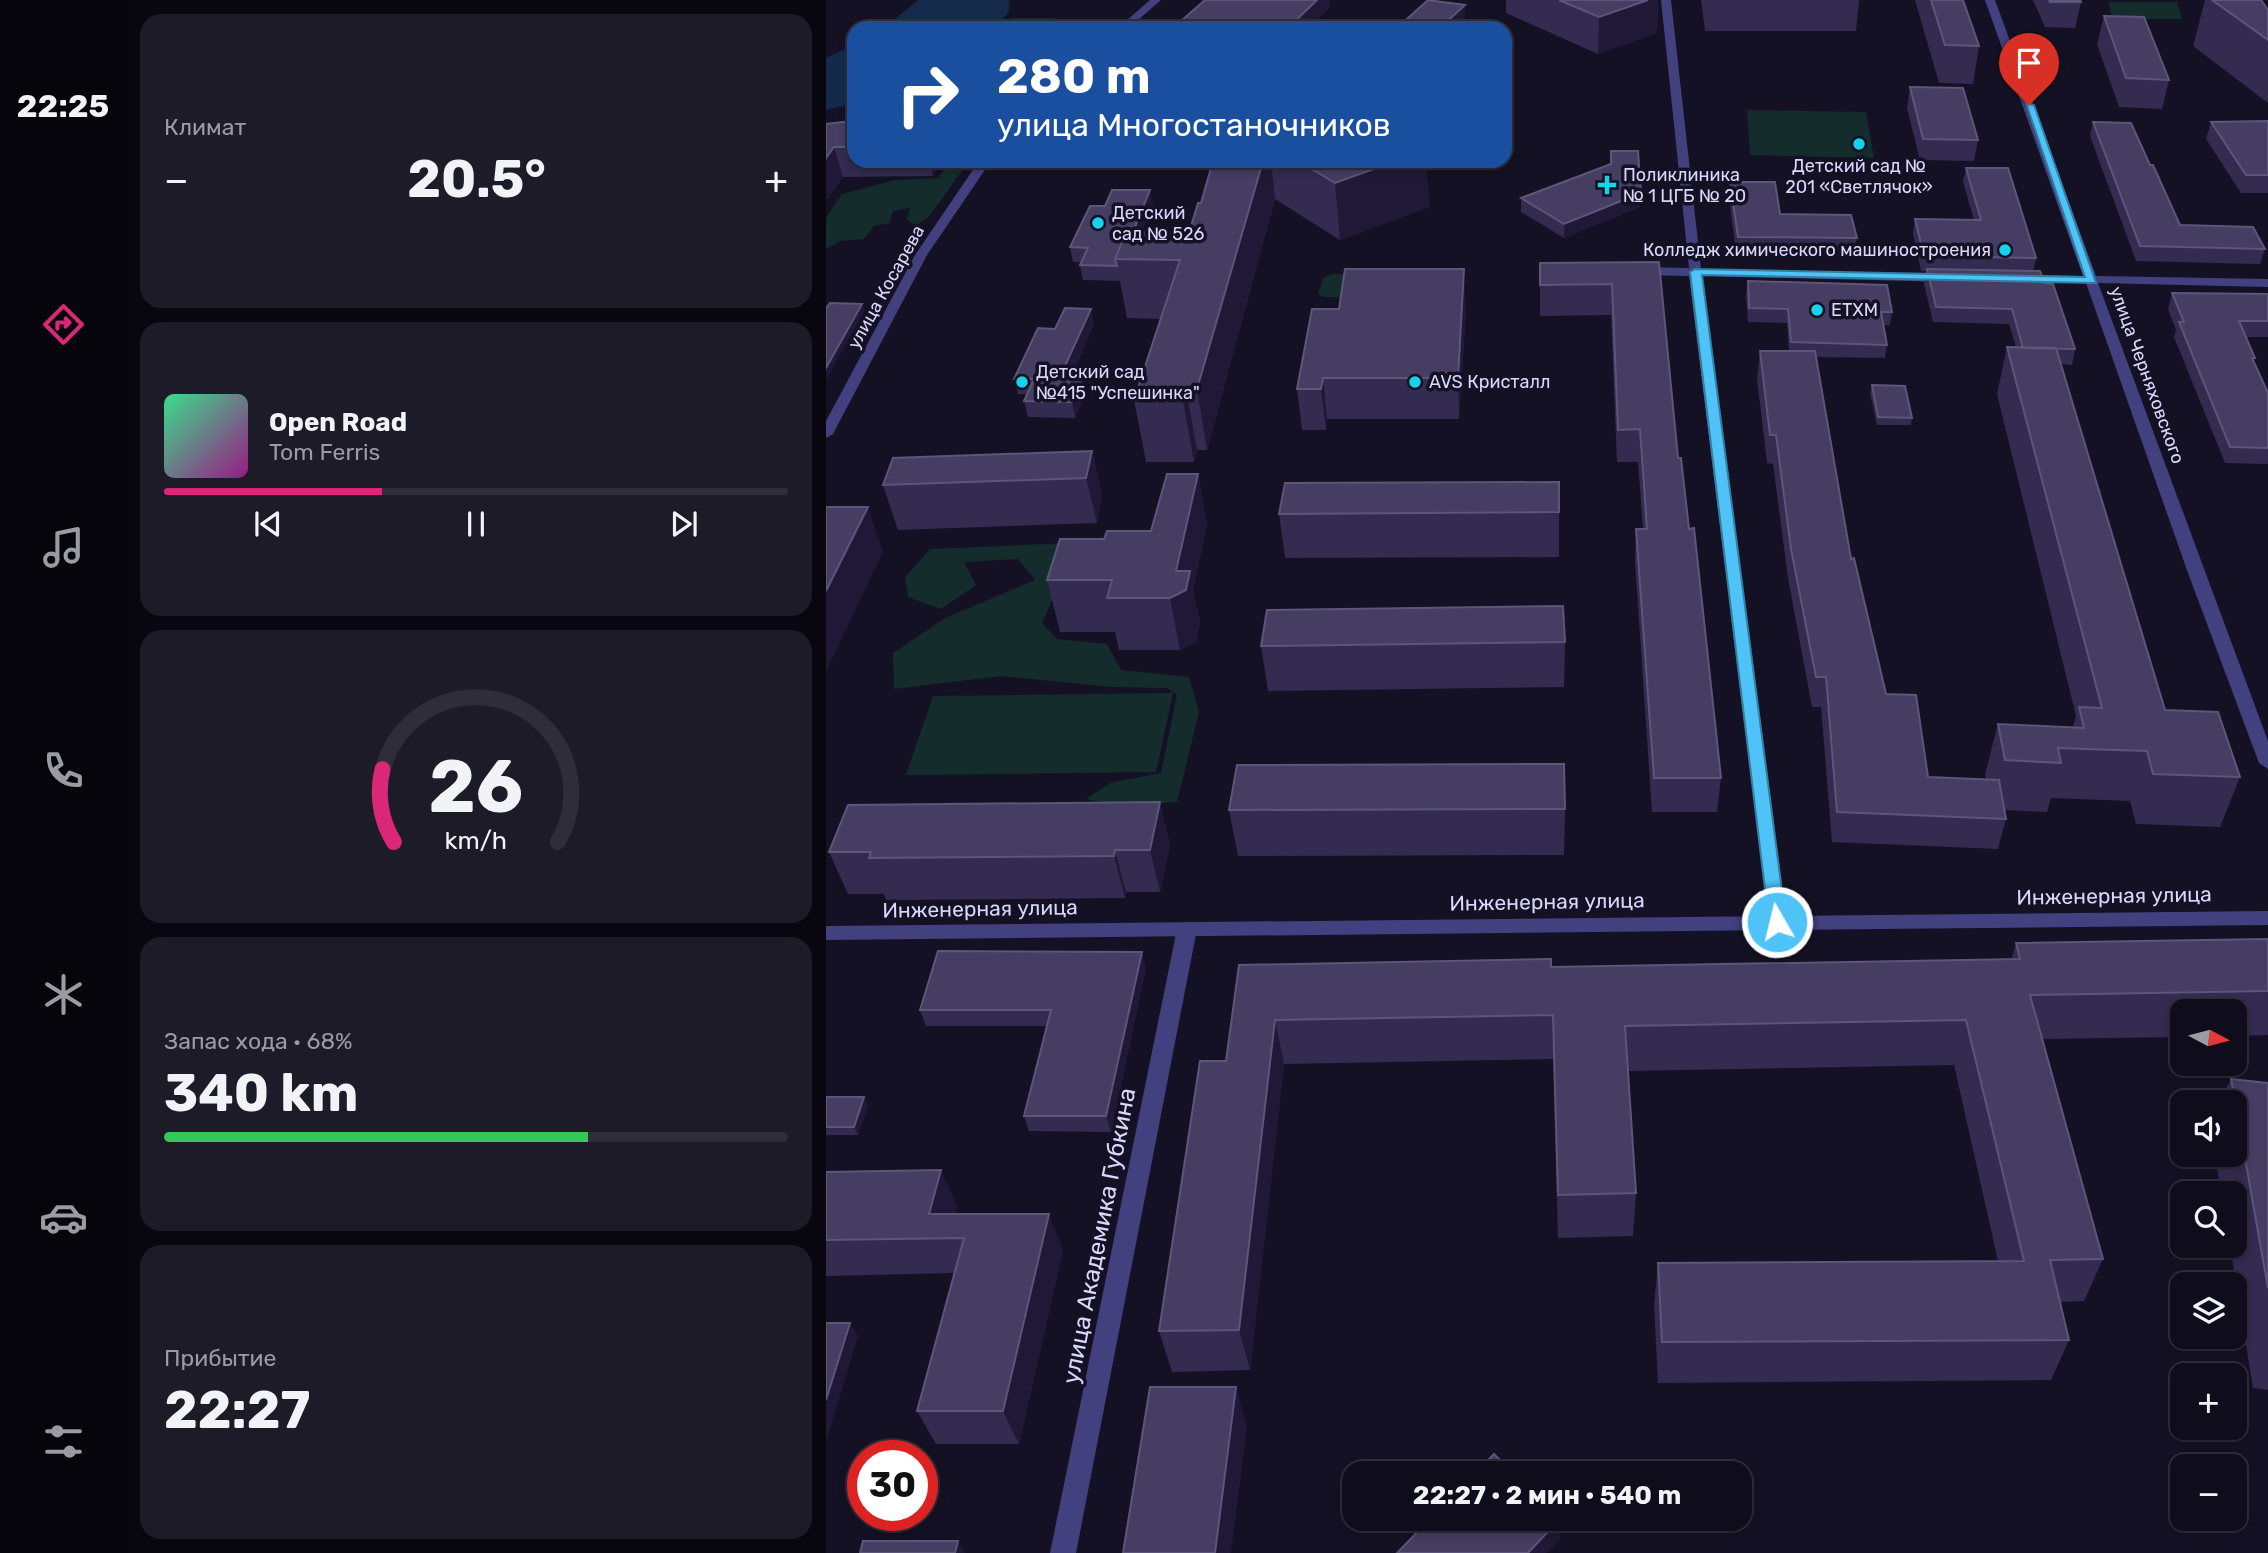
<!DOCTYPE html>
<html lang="ru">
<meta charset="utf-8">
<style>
:root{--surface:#0f0d1b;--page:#1d1b28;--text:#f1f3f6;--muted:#9b9ca3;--line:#2f2d3a;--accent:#db2777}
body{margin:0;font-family:Rubik,sans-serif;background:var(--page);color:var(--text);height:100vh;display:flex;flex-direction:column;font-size:26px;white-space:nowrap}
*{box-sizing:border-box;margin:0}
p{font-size:23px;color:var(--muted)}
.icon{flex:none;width:38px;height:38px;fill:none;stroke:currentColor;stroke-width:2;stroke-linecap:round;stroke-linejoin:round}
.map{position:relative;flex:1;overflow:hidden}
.details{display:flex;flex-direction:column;gap:14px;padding:14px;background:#08070f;width:700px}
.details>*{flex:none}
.top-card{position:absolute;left:21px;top:21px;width:665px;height:147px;border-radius:21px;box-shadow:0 4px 10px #0003,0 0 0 2px var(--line);background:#1a4fa0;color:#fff;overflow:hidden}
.needle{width:46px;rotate:97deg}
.tools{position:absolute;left:1344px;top:999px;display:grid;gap:14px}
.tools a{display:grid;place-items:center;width:77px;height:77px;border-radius:14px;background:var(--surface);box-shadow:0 4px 10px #0003,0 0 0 2px var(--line);font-size:35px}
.speed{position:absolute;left:21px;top:1440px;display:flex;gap:14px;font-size:35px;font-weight:700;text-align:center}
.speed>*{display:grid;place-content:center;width:91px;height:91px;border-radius:50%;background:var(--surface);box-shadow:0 4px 10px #0003,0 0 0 2px var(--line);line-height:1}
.speed .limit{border:10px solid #d22;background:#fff;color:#111}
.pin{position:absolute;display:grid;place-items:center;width:60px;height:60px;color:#fff;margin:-72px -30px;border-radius:50% 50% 50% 0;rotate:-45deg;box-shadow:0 0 7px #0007}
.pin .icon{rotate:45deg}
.me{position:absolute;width:77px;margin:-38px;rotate:352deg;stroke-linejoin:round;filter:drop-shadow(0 0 5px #0008)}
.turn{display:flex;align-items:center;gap:24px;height:147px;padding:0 35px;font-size:32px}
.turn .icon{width:91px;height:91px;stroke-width:2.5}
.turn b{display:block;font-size:49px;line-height:60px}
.big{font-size:52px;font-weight:700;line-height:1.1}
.details .card{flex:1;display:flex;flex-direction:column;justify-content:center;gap:10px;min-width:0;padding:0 24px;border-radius:21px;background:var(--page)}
.details .dial{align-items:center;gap:0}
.dial svg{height:182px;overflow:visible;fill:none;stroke:var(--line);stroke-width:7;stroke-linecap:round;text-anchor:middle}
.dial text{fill:var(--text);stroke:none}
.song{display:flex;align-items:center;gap:21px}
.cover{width:84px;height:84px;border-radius:10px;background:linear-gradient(135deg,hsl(150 70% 55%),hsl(310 70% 35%))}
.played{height:7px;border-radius:4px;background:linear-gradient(90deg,var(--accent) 35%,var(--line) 35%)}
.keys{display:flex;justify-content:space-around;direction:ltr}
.heat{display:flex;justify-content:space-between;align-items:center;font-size:38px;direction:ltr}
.charge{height:10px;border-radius:5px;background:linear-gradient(90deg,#34c759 68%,var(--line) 0)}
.trip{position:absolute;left:516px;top:1461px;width:410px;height:70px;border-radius:21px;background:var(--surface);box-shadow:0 4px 10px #0003,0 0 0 2px var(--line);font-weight:700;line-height:70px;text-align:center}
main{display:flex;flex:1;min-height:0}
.menu{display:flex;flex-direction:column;width:126px;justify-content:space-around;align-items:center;background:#06050b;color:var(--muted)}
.menu .icon{width:49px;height:49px}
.menu .selected{color:var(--accent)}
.menu b{font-size:32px;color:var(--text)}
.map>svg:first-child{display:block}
</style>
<main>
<nav class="menu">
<b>22:25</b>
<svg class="icon selected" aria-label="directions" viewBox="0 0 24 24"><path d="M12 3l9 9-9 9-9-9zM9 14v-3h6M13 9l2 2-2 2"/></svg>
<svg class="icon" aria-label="music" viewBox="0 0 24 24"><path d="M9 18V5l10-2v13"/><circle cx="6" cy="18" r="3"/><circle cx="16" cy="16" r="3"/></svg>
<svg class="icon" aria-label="phone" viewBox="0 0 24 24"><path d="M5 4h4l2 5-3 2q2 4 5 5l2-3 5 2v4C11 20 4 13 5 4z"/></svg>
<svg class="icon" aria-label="climate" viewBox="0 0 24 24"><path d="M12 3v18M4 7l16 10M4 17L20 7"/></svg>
<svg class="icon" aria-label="car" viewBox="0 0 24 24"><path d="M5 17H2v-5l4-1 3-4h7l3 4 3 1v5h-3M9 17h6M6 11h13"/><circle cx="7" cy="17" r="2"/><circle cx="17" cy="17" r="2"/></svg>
<svg class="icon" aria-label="filters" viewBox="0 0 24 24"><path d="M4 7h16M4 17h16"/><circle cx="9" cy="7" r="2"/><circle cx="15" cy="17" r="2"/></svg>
</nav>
<section class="details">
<div class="card"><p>Климат</p>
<div class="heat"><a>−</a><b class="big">20.5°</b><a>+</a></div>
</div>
<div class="card">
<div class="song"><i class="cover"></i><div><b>Open Road</b><p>Tom Ferris</p></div></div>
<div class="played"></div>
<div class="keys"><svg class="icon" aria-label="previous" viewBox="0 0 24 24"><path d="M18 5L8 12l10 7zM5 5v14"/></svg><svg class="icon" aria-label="pause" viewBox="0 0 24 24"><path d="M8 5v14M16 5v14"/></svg><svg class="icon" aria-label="next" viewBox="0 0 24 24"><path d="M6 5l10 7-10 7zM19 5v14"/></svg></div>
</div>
<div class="card dial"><svg viewBox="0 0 100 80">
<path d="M14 69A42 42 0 1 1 86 69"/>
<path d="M14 69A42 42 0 0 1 9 37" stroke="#db2777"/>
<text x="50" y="56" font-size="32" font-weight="700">26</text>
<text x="50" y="72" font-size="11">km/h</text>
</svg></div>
<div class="card"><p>Запас хода · 68%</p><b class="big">340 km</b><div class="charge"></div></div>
<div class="card"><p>Прибытие</p><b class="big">22:27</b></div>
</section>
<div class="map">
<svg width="1442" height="1553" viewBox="0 0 1442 1553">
<rect width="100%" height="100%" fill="#141124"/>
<path fill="#142d2c" d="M1282 2H1351L1356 19H1287Z
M185 18H225L256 22 246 28H194Z
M921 110 1040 112 1048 158 924 155Z
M125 161H143L102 218 89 226 81 219 84 208 67 211 63 223 48 226 38 239 14 241 0 249V218L16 194 69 180 112 178Z
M506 274H574L567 297H497L492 294 497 278Z
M268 542 232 587 216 623 231 639 281 644 295 670 363 677 373 712 351 802 298 806 260 799 284 783 335 773 351 695 341 688 285 687 175 676 68 689 67 653 119 618 209 580 192 559 138 562 150 585 115 609 82 597 79 577 104 549Z
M347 693 330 772 80 775 107 696Z"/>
<path fill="#15294a" d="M92 0H183V10L173 28H58Z
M28 45V103L0 110V58Z"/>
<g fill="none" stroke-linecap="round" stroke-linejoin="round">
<path fill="#43407f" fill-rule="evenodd" d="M835 0H845L875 269 1124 274 1130 278 1124 282 876 276 961 922 959 927H945L943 922 863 276 812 275 806 271 812 267 863 268Z
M1159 0H1169L1270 276 1442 279V287L1272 283 1442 741V769L1433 763 1362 573 1260 283 1194 282 1188 278 1194 274 1257 276Z
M361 922 368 924 371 929 250 1553H224L351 929 354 924Z"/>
<path fill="#43407f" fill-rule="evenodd" d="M324 0H335L303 28H292Z
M153 161H165L101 255 7 434 0 438V421L89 255Z
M1442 911V925L0 940V926Z"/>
</g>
<path fill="#332b50" d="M680 0H832L831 33 772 54 680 13Z
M875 0H1033L1030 31H879Z
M1089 0H1137L1153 46 1147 84 1113 83Z
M1207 0H1254L1255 2 1249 28 1219 27Z
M1379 0H1435L1442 10V103L1367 46Z
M1278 16 1343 80 1336 109 1293 107 1271 44Z
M1084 87 1152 140 1148 161 1094 160 1081 108Z
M1442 121V193H1415L1380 139 1385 122Z
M28 122V161H116L107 176 17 177 0 200V124Z
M1267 122 1324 165 1354 225 1439 249 1434 264 1310 261 1264 136Z
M785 151 814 207 738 238 695 212V198L785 165Z
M387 161H600L603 207 514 240 449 199 381 450H371L368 462H320L308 400 335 319 301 318 294 281 257 280 254 265 255 262H247L244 247 279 206 327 205 315 232 363 233 375 203Z
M1140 168 1210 258 1207 271 1218 283 1249 349 1246 365 1235 364 1339 710 1414 777 1394 827 1310 824 1304 801 1225 798 1221 812 1179 810 1180 819 1172 849 1006 842 995 707H986L962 578 947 464 941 463 931 379 934 351H963L961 323 922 322 920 294 922 281 1066 312 1064 325H1057L1061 345 1059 358 990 357 1025 559 1060 694 1102 777 1160 780 1159 774 1172 724 1247 727 1250 716 1171 394 1181 347H1190L1183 324 1107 322 1098 284 1100 271H1095L1087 234 1089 219 1148 220 1137 182Z
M904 182 954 214 1031 238 1028 253 910 252 903 197Z
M833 262 852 458 863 529 895 778 891 812H826L809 562 810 529H817L812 462H791L785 315 714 316V263Z
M1346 293 1442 294V337H1420L1429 358 1428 362 1442 393V464L1399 463 1348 337 1350 330 1342 309Z
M640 309 633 419H501L500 430H476L471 389Z
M268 324 245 377 256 378 260 393 249 418 202 417 198 401 201 394H192L188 379 229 329Z
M1046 385 1086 418 1085 425H1051L1044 393Z
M266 451 276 495 271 523 72 530 57 485Z
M372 474 381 525 367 589 374 623 370 642 354 650H293L289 632H234L221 580 278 539 325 531Z
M733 482V557L459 558 453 514Z
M739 642 738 687 442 691 435 646Z
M334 802 344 845 334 892H300L299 898 60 900 58 894H22L3 852Z
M739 809 738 855 412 856 403 810Z
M1442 939V1035L1409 1036V1012H1356V1037L1216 1039 1277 1259 1258 1301 1234 1302 1243 1340 1225 1380 832 1383 828 1305 832 1263 1172 1261 1128 1065 802 1071 810 1193 807 1236 732 1238 727 1059 458 1064 424 1370 346 1372 333 1331 400 1061 413 965 725 967 1185 960 1190 943Z
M320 968 285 1132 203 1131 198 1116 221 1026H100L94 1010Z
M1405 1079 1442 1083V1390L1427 1388 1404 1246H1409V1194H1395L1389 1155H1409V1102H1393Z
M0 1097H38L42 1105 32 1135H0Z
M0 1172 131 1206 129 1214 237 1250 193 1444H110L91 1411 128 1273 0 1276Z"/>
<path fill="#1f1937" d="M491 0H504V7L484 28H462Z
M822 0H832L831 33 772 54 773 17Z
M639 5V19L629 28H614Z
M8 147 17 177 0 200V158Z
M103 161H116L107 176Z
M437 161H445L449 199 381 450 371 389Z
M570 161H600L603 207 514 240 509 183Z
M324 190 327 205 304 259H295Z
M815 193 814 207 738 238V224Z
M638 269 640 309 633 419 632 378Z
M36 304 39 311 0 380V368Z
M265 309 268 324 238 393 234 377Z
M256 378 260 393 249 418 246 402Z
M497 378 501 419 500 430 495 389Z
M360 389 371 450 368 462 357 401Z
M266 451 276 495 271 523 260 478Z
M372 474 381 525 367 589 374 623 370 642 354 650 344 598Z
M42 507 57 552 0 672V591Z
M334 802 344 845 334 892 324 850Z
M289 850 300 892 299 898 288 856Z
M316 952 320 968 285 1132 280 1116Z
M449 1020 458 1064 424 1370 413 1330Z
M38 1097 42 1105 32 1135 28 1127Z
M115 1170 131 1206 123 1238 103 1214Z
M223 1214 237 1250 193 1444 177 1411Z
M24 1323 32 1336 0 1442V1400Z
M410 1387 421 1427 405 1553H389Z
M734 1519H735V1538L720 1553H702Z
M132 1541 139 1553H129Z"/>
<path fill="#453d62" stroke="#5c567a" stroke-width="2" d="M379 0H491L462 28H347Z
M602 0 639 5 614 28H571Z
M733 0H822L773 17Z
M1105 0H1137L1153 46 1119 45Z
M1223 0H1254L1255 2H1224Z
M1386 0H1435L1442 10V40Z
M1278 16 1318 17 1343 80 1300 78Z
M1084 87 1137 88 1152 140 1097 139Z
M1442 121V175H1420L1385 122Z
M16 122H28V147H8L0 158V124Z
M1267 122 1305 123 1324 165H1327L1354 225 1427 227 1439 249 1314 246Z
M785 151H812L815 193 738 224 695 198 785 164Z
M387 161H437L371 389H360L357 401 308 400 354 260 289 259 300 232 363 233 372 203H375Z
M473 161H570L509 183Z
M1140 168H1182L1210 258 1098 256 1089 219 1155 220Z
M904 182H949L954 214 1025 215 1031 238 912 237Z
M286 190H324L307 232H300L289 259 291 266 254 265 262 248 244 247 264 206H279Z
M833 262 852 458H855L863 529 868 528 895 778H828L810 529H821L814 429 792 430 786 284 714 285V263Z
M519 269H638L632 378H497L495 389H471L486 309H513Z
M1101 269 1214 271 1218 283 1227 284 1249 349 1197 348 1186 309 1110 307Z
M922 281 1061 285 1066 312H1055L1061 345 965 342 962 309 923 308Z
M1346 293 1442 294V321H1413L1429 358H1426L1442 393V448L1404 447 1353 322H1358Z
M4 303 36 304 0 368V308Z
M239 308 265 309 234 377 256 378 246 402 198 401 208 379H188L212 328 229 329Z
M1181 347 1230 348 1339 710 1392 712 1414 777 1327 774 1321 751 1232 748 1235 763 1179 760 1172 724 1258 728 1253 707 1276 708Z
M934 351H989L1025 559 1028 558 1060 694 1090 695 1102 777 1173 780 1180 819 1011 812 1000 677H990L965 549 950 435H944Z
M1046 385 1079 386 1086 418 1052 417Z
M266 451 260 478 57 485 67 458Z
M341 474H372L350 571H364L360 590 344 598H281L286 580H221L234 539H278L281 531H325Z
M733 482V512L453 514 459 483Z
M0 507H42L0 591Z
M737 606 739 642 435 646 441 610Z
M738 764 739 809 403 810 411 765Z
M334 802 324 850H289L288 856 43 858 45 852H3L22 805Z
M1442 939V991L1204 995 1277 1259 1224 1260 1243 1340 836 1342 832 1263 1198 1261 1140 1020 799 1026 810 1193 732 1195 727 1015 449 1020 413 1330 333 1331 374 1061H400L413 965 725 959V967L1194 959 1190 943Z
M112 951 316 952 280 1116H198L225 1010H94Z
M1405 1079 1442 1083V1288Z
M0 1097H38L28 1127H0Z
M115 1170 103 1214H223L177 1411H91L138 1238 0 1240V1172Z
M0 1323H24L0 1400Z
M324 1387H410L389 1553H297Z
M668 1454 688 1474H649Z
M604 1519H734L702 1553H571Z
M37 1541H132L129 1553H34Z"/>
<path fill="#4fc3f7" stroke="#337fa1" stroke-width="2" d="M1200 103 1208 105 1270 283 876 275 960 922 951 929 943 922 864 272 869 269 1259 277Z"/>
<g fill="#15d3ea" stroke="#141124" stroke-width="2.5">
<circle cx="1033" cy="144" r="7"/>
<path d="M777.5 174.5h7v7h7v7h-7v7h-7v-7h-7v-7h7z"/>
<circle cx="272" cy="223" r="7"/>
<circle cx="1179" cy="250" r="7"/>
<circle cx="991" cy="310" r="7"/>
<circle cx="196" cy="382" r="7"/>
<circle cx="589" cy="382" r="7"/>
</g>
<g text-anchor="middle" stroke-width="7" stroke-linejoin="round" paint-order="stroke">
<g font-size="18" fill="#dbd7fb" stroke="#141124" text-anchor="start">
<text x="1033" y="172" text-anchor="middle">Детский сад №<tspan x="1033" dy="21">201 «Светлячок»</tspan></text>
<text x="797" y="181">Поликлиника<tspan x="797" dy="21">№ 1 ЦГБ № 20</tspan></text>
<text x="286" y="219">Детcкий<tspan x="286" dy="21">сад № 526</tspan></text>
<text x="1165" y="256" text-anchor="end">Колледж химического машиностроения</text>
<text x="1005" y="316">ЕТХМ</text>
<text x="210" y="378">Детский сад<tspan x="210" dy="21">№415 "Успешинка"</tspan></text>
<text x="603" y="388">AVS Кристалл</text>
</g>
<g font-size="18" fill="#dbd7fb" stroke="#141124">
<text transform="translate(60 287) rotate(-61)" y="6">улица Косарева</text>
<text transform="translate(1321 375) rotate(70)" y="6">улица Черняховского</text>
</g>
<g font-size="21" fill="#dbd7fb" stroke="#141124">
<text transform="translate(1288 896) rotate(-1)" y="7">Инженерная улица</text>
<text transform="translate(721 902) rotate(-1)" y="7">Инженерная улица</text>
<text transform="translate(154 909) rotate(-1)" y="7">Инженерная улица</text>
</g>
<g font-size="24" fill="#dbd7fb" stroke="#141124">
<text transform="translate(273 1236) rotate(-79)" y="8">улица Академика Губкина</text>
</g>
</g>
</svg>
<div class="tools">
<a><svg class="needle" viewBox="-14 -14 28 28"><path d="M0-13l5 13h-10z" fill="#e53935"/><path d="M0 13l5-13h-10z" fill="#9b9ca3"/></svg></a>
<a><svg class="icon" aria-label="sound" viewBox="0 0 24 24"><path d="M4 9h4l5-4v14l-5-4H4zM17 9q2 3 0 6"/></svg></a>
<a><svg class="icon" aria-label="search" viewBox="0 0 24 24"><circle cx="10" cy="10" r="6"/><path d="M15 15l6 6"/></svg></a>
<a><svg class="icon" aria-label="layers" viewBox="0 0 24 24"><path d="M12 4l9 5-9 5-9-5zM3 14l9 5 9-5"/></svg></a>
<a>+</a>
<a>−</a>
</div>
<div class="speed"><div class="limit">30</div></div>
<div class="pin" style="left:1203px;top:105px;background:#d93025"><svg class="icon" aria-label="arrive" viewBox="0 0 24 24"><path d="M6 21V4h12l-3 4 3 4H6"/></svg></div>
<svg class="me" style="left:951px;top:922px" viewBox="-20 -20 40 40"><circle r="17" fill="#4fc3f7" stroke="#fff" stroke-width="3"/><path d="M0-11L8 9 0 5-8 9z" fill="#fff"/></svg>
<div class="trip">22:27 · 2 мин · 540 m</div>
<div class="top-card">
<div class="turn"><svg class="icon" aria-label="right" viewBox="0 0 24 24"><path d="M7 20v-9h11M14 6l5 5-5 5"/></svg><div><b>280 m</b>улица Многостаночников</div></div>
</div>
</div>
</main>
